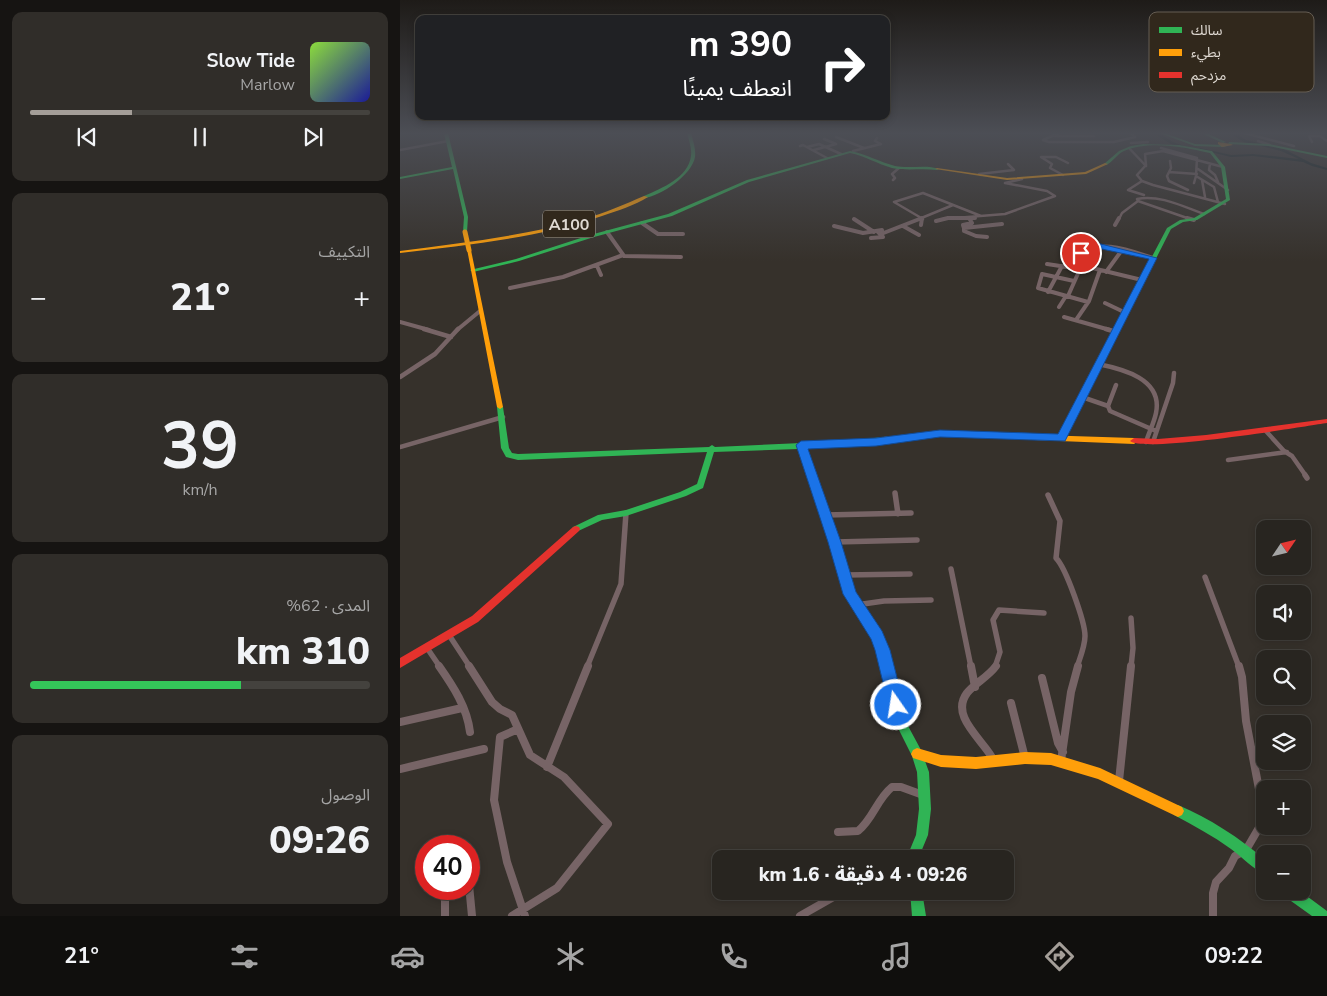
<!DOCTYPE html>
<html lang="ar">
<meta charset="utf-8">
<style>
:root{--surface:#282520;--page:#302d29;--text:#f1f3f6;--muted:#a5a5a5;--line:#44423e;--accent:#a49e98}
body{margin:0;font-family:"Nunito Sans","Noto Sans Arabic",sans-serif;background:var(--page);color:var(--text);direction:rtl;height:100vh;display:flex;flex-direction:column;font-size:19px;white-space:nowrap}
*{box-sizing:border-box;margin:0}
p{font-size:16px;color:var(--muted)}
.icon{flex:none;width:28px;height:28px;fill:none;stroke:currentColor;stroke-width:2;stroke-linecap:round;stroke-linejoin:round}
.map{position:relative;flex:1;overflow:hidden;direction:ltr}
.details{display:flex;flex-direction:column;gap:12px;padding:12px;background:#161412;width:400px}
.details>*{flex:none}
.guide{position:absolute;left:15px;top:15px;width:475px;height:105px;border-radius:10px;box-shadow:0 2px 8px #0003,0 0 0 1px var(--line);direction:rtl;background:#202124;color:#fff;overflow:hidden}
.needle{width:32px;rotate:55deg}
.controls{position:absolute;left:856px;top:520px;display:grid;gap:10px}
.controls a{display:grid;place-items:center;width:55px;height:55px;border-radius:10px;background:var(--surface);box-shadow:0 2px 8px #0003,0 0 0 1px var(--line);font-size:25px}
.speed{position:absolute;left:15px;top:835px;display:flex;gap:10px;font-size:25px;font-weight:700;text-align:center}
.speed>*{display:grid;place-content:center;width:65px;height:65px;border-radius:50%;background:var(--surface);box-shadow:0 2px 8px #0003,0 0 0 1px var(--line);line-height:1}
.speed .limit{border:8px solid #d22;background:#fff;color:#111}
.pin{position:absolute;display:grid;place-items:center;width:42px;height:42px;color:#fff;margin:-21px;border:2px solid #fff;border-radius:50%;box-shadow:0 1px 5px #0007}
.me{position:absolute;width:55px;margin:-28px;rotate:347deg;stroke-linejoin:round;filter:drop-shadow(0 0 4px #0008)}
.turn{display:flex;align-items:center;gap:18px;height:105px;padding:0 15px;font-size:22px}
.turn .icon{width:65px;height:65px;stroke-width:2.5}
.turn b{display:block;font-size:35px;line-height:42px}
.big{font-size:38px;font-weight:800;line-height:1.1}
.details .widget{flex:1;display:flex;flex-direction:column;justify-content:center;gap:8px;min-width:0;padding:0 18px;border-radius:10px;background:var(--page)}
.details .dial{align-items:center;gap:0}
.dial b{font-size:65px;line-height:1}
.song{display:flex;align-items:center;gap:15px}
.cover{width:60px;height:60px;border-radius:8px;background:linear-gradient(135deg,hsl(90 70% 55%),hsl(240 70% 35%))}
.played{height:5px;border-radius:2px;background:linear-gradient(90deg,var(--accent) 30%,var(--line) 30%)}
.keys{display:flex;justify-content:space-around;direction:ltr}
.heat{display:flex;justify-content:space-between;align-items:center;font-size:28px;direction:ltr}
.charge{height:8px;border-radius:4px;background:linear-gradient(90deg,#34c759 62%,var(--line) 0)}
.trip{position:absolute;left:312px;top:850px;width:302px;height:50px;border-radius:10px;background:var(--surface);box-shadow:0 2px 8px #0003,0 0 0 1px var(--line);font-weight:800;line-height:50px;text-align:center;direction:rtl}
.tabs{display:flex;height:80px;justify-content:space-around;align-items:center;background:#100f0d;color:var(--muted)}
.tabs .icon{width:35px;height:35px}
.tabs .active{color:var(--accent)}
.tabs b{font-size:22px;color:var(--text)}
main{display:flex;flex:1;min-height:0}
.map>svg:first-child{display:block}
</style>
<main>
<div class="map">
<svg width="927" height="916" viewBox="0 0 927 916">
<rect width="100%" height="100%" fill="#36312b"/>
<g fill="none" stroke-linecap="round" stroke-linejoin="round">
<path fill="#0d1d1d" fill-rule="evenodd" d="M753 133H758L773 142 790 148 788 149 771 144Z
M829 133H834L846 140 884 149 911 163 927 168V170L912 166 903 162 853 156 831 157 798 149 800 148 831 155 853 154 899 159 881 151 844 142Z"/>
<path stroke="#776466" stroke-width="2.5" d="M659 133 643 140 649 142H714L735 137 731 133
M844 133 894 146
M655 136H694
M436 137 464 148
M858 141 870 145
M912 142 909 136H920L927 141
M731 143 748 142
M400 146 403 145 427 158
M407 147 419 144 441 154
M729 148 746 166
M761 148 797 158 796 176 814 187 818 202
M0 150 48 141
M414 150 436 144 424 139
M453 151 481 144 475 141 477 138
M770 161 771 168 767 176 769 181 788 190
M810 164 809 170 815 175 818 182
M823 167 763 151 745 154 746 165 737 175 742 181 753 185 825 204
M798 169 828 190
M769 172 797 174
M581 175 579 174 614 170 608 164
M663 175 650 168 652 164 641 157H656L668 163
M493 180 495 178 492 174 499 168
M802 180 805 197
M742 181 728 190 744 195
M794 183 796 176
M519 219 553 205
M523 219 494 202 523 193 581 216
M543 219 605 214 655 196 647 191 605 183 622 179
M719 219 722 213 738 201
M790 219 738 201 737 199C759 194 784 207 804 214"/>
<path stroke="#776466" stroke-width="4" d="M569 218 572 223 563 225 564 228 602 224
M787 218 794 220
M454 219 474 232
M536 221 548 218H575
M242 223 258 234H283
M521 225 522 218
M715 225 719 218
M434 226 463 233 482 230
M503 226 519 235
M564 229V231L576 236 587 237
M207 232 224 256 281 257
M481 234 522 218
M471 238 483 237 478 232
M679 256C698 237 731 251 753 258
M647 264 680 269 668 296
M197 266 201 275
M688 267 742 280
M706 272 722 250
M674 281 642 274 638 288 688 302
M110 288 163 277 223 255
M648 292 662 266
M705 303 726 313
M659 307 666 296
M664 317 710 330
M676 320 689 301 700 270
M0 322 29 330
M57 330 80 311"/>
<path stroke="#776466" stroke-width="4.5" d="M24 329 51 337
M706 329 716 332
M698 364C723 369 763 379 756 413 754 423 749 432 746 442
M0 377 35 354 58 329
M716 385 708 406 710 411 756 431
M682 397 708 406
M865 430 884 451 892 456 906 476
M753 442 773 383 774 373
M0 447 103 417
M828 460 887 452"/>
<path stroke="#776466" stroke-width="5.5" d="M905 475 907 478
M495 493 498 514
M648 495 660 521 656 558C666 568 685 622 685 636 685 646 680 658 677 667
M426 515 511 513
M435 542 517 540
M551 569 571 667
M445 575 510 574
M805 577 839 667
M456 605 484 601 531 600
M49 635 70 667
M27 648 40 667
M187 667 221 584 226 513
M595 667 600 652 593 620 599 610 644 613
M731 667 733 648 731 618"/>
<path stroke="#776466" stroke-width="8" d="M39 666C53 686 67 707 70 732
M69 666 92 702 100 709 112 715 130 755 164 777 208 824 157 888 112 916
M571 666 575 687
M642 678 658 743 663 752
M611 703 625 758
M0 722 62 708
M118 729 100 737 94 800 107 862 125 916
M594 761C585 741 549 717 567 693 575 683 588 677 596 666
M661 761 671 692 678 666
M147 767 188 666
M0 769 84 749
M719 781 731 666
M438 832 458 831C473 819 477 799 492 787H501L523 795
M502 859 515 852
M69 885 72 916
M45 889V916
M400 916 444 891
M813 916V893L816 882 829 868 835 856 846 850 860 826 863 810 846 721 842 677 839 666"/>
<path fill="#30b455" fill-rule="evenodd" d="M44 133H48L68 217 67 232 65 233 63 232 64 217 53 169 0 179V177L52 167Z
M287 133H291C293 141 296 149 295 157 292 175 261 196 244 198V196C262 188 288 178 291 156 292 148 289 141 287 133Z
M759 133H764L795 144 824 145 826 146 824 147 795 146Z
M801 133H806L826 142 823 143Z
M829 142 869 144 927 156V158L869 146 828 144Z
M743 144 779 145 812 151 825 167 830 200 797 220 783 222 771 229 665 438 661 441 657 438 767 228 780 220 794 218 826 199 821 167 810 153C784 147 750 140 724 151 717 154 713 162 706 165L704 164 719 151 731 146Z
M450 151C466 154 480 162 495 166 510 169 526 164 539 169L537 170C522 168 507 171 492 168 478 164 465 156 450 153L349 182 272 216 194 237 119 261 73 272 70 270 116 259 190 235 268 214 347 180Z
M98 405H100L103 407 109 448 112 453 118 454 309 447 312 445 315 447 447 441 483 437 486 438 487 440 483 443 447 447 406 448 439 542 454 593 482 636 507 724 521 750 529 772 531 809 528 835 521 852V859H509V852L516 835 519 809 517 772 512 756 497 726 473 638 445 594 431 542 399 449 314 452 303 488 286 496 226 516 202 520 176 532 173 531 172 529 173 527 198 515 226 510 280 492 297 484 307 452 118 460 106 457 101 448 97 407Z
M778 805C809 818 840 838 865 860V874C854 870 841 856 831 849 813 836 793 825 774 815L772 811 774 807Z
M510 891H522L526 916H512Z
M883 891H900L927 911V916H912L884 896Z"/>
<path fill="#ff9f0a" fill-rule="evenodd" d="M818 142 831 144 833 145 822 147 818 144Z
M705 163 708 164 686 174 607 180 535 169 537 168 607 178 685 172Z
M244 196 248 197C235 205 217 211 202 216 137 238 68 245 0 253V251C62 243 124 236 184 219 205 213 225 204 244 196Z
M67 249 71 250 103 407 100 409 97 407Z
M540 432 734 438 738 441 734 444 540 436 483 443 479 440 483 437Z
M517 748 541 755 576 757 625 752 651 753 700 768 782 807 784 811 782 815 778 817 698 779 651 765 625 764 576 769 541 767 513 758 511 754 513 750Z"/>
<path fill="#e5322d" fill-rule="evenodd" d="M927 419V423C900 427 745 453 730 441L734 438 758 439 806 435Z
M176 526 179 527 180 529 179 531 78 622 0 668V658L72 616 173 527Z"/>
<path stroke="#ff9f0a" stroke-width="5" d="M65 232 69 250"/>
</g>
<linearGradient id="sky" x2="0" y2="1"><stop stop-color="#1e1b18"/><stop offset="0.51" stop-color="#4c4e55"/><stop offset="1" stop-color="#4c4e55" stop-opacity="0"/></linearGradient>
<rect width="927" height="261" fill="url(#sky)"/>
<path fill="#1a73e8" stroke="#114b97" d="M697 243 757 258 665 441 540 437 476 446 408 449 441 542 456 592 482 631 490 650 504 705 502 711 496 713 490 711 475 650 471 639 443 594 428 542 396 445 401 441 476 438 540 430 658 434 749 259 697 248 681 255 677 253Z"/>
<g text-anchor="middle" stroke-width="5" stroke-linejoin="round" paint-order="stroke">
<rect fill="#31281c" stroke="#aba49b" stroke-width="1" x="143" y="210.5" width="52" height="27" rx="4"/>
<g font-size="16" font-weight="bold" fill="#dfd9d2">
<text x="169" y="230">A100</text>
</g>
</g>
<rect x="749" y="12" width="165" height="80" rx="8" fill="#31281c" stroke="#655d53" stroke-width="1"/>
<rect x="759" y="27" width="23" height="6" fill="#30b455"/>
<rect x="759" y="49" width="23" height="7" fill="#ff9f0a"/>
<rect x="759" y="72" width="23" height="6" fill="#e5322d"/>
<g font-size="14" fill="#dfd9d2">
<text x="791" y="35">سالك</text>
<text x="791" y="57">بطيء</text>
<text x="791" y="80">مزدحم</text>
</g>
</svg>
<div class="controls">
<a><svg class="needle" viewBox="-14 -14 28 28"><path d="M0-13l5 13h-10z" fill="#e53935"/><path d="M0 13l5-13h-10z" fill="#a5a5a5"/></svg></a>
<a><svg class="icon" aria-label="sound" viewBox="0 0 24 24"><path d="M4 9h4l5-4v14l-5-4H4zM17 9q2 3 0 6"/></svg></a>
<a><svg class="icon" aria-label="search" viewBox="0 0 24 24"><circle cx="10" cy="10" r="6"/><path d="M15 15l6 6"/></svg></a>
<a><svg class="icon" aria-label="layers" viewBox="0 0 24 24"><path d="M12 4l9 5-9 5-9-5zM3 14l9 5 9-5"/></svg></a>
<a>+</a>
<a>−</a>
</div>
<div class="speed"><div class="limit">40</div></div>
<div class="pin" style="left:681px;top:253px;background:#d93025"><svg class="icon" aria-label="arrive" viewBox="0 0 24 24"><path d="M6 21V4h12l-3 4 3 4H6"/></svg></div>
<svg class="me" style="left:496px;top:705px" viewBox="-20 -20 40 40"><circle r="17" fill="#1a73e8" stroke="#fff" stroke-width="3"/><path d="M0-11L8 9 0 5-8 9z" fill="#fff"/></svg>
<div class="trip">09:26 · 4 دقيقة · 1.6 km</div>
<div class="guide">
<div class="turn"><svg class="icon" aria-label="right" viewBox="0 0 24 24"><path d="M7 20v-9h11M14 6l5 5-5 5"/></svg><div><b>390 m</b>انعطف يمينًا</div></div>
</div>
</div>
<section class="details">
<div class="widget">
<div class="song"><i class="cover"></i><div><b>Slow Tide</b><p>Marlow</p></div></div>
<div class="played"></div>
<div class="keys"><svg class="icon" aria-label="previous" viewBox="0 0 24 24"><path d="M18 5L8 12l10 7zM5 5v14"/></svg><svg class="icon" aria-label="pause" viewBox="0 0 24 24"><path d="M8 5v14M16 5v14"/></svg><svg class="icon" aria-label="next" viewBox="0 0 24 24"><path d="M6 5l10 7-10 7zM19 5v14"/></svg></div>
</div>
<div class="widget"><p>التكييف</p>
<div class="heat"><a>−</a><b class="big">21°</b><a>+</a></div>
</div>
<div class="widget dial"><b>39</b><p>km/h</p></div>
<div class="widget"><p>المدى · 62%</p><b class="big">310 km</b><div class="charge"></div></div>
<div class="widget"><p>الوصول</p><b class="big">09:26</b></div>
</section>
</main>
<nav class="tabs">
<b>09:22</b>
<svg class="icon active" aria-label="directions" viewBox="0 0 24 24"><path d="M12 3l9 9-9 9-9-9zM9 14v-3h6M13 9l2 2-2 2"/></svg>
<svg class="icon" aria-label="music" viewBox="0 0 24 24"><path d="M9 18V5l10-2v13"/><circle cx="6" cy="18" r="3"/><circle cx="16" cy="16" r="3"/></svg>
<svg class="icon" aria-label="phone" viewBox="0 0 24 24"><path d="M5 4h4l2 5-3 2q2 4 5 5l2-3 5 2v4C11 20 4 13 5 4z"/></svg>
<svg class="icon" aria-label="climate" viewBox="0 0 24 24"><path d="M12 3v18M4 7l16 10M4 17L20 7"/></svg>
<svg class="icon" aria-label="car" viewBox="0 0 24 24"><path d="M5 17H2v-5l4-1 3-4h7l3 4 3 1v5h-3M9 17h6M6 11h13"/><circle cx="7" cy="17" r="2"/><circle cx="17" cy="17" r="2"/></svg>
<svg class="icon" aria-label="filters" viewBox="0 0 24 24"><path d="M4 7h16M4 17h16"/><circle cx="9" cy="7" r="2"/><circle cx="15" cy="17" r="2"/></svg>
<b>21°</b>
</nav>
